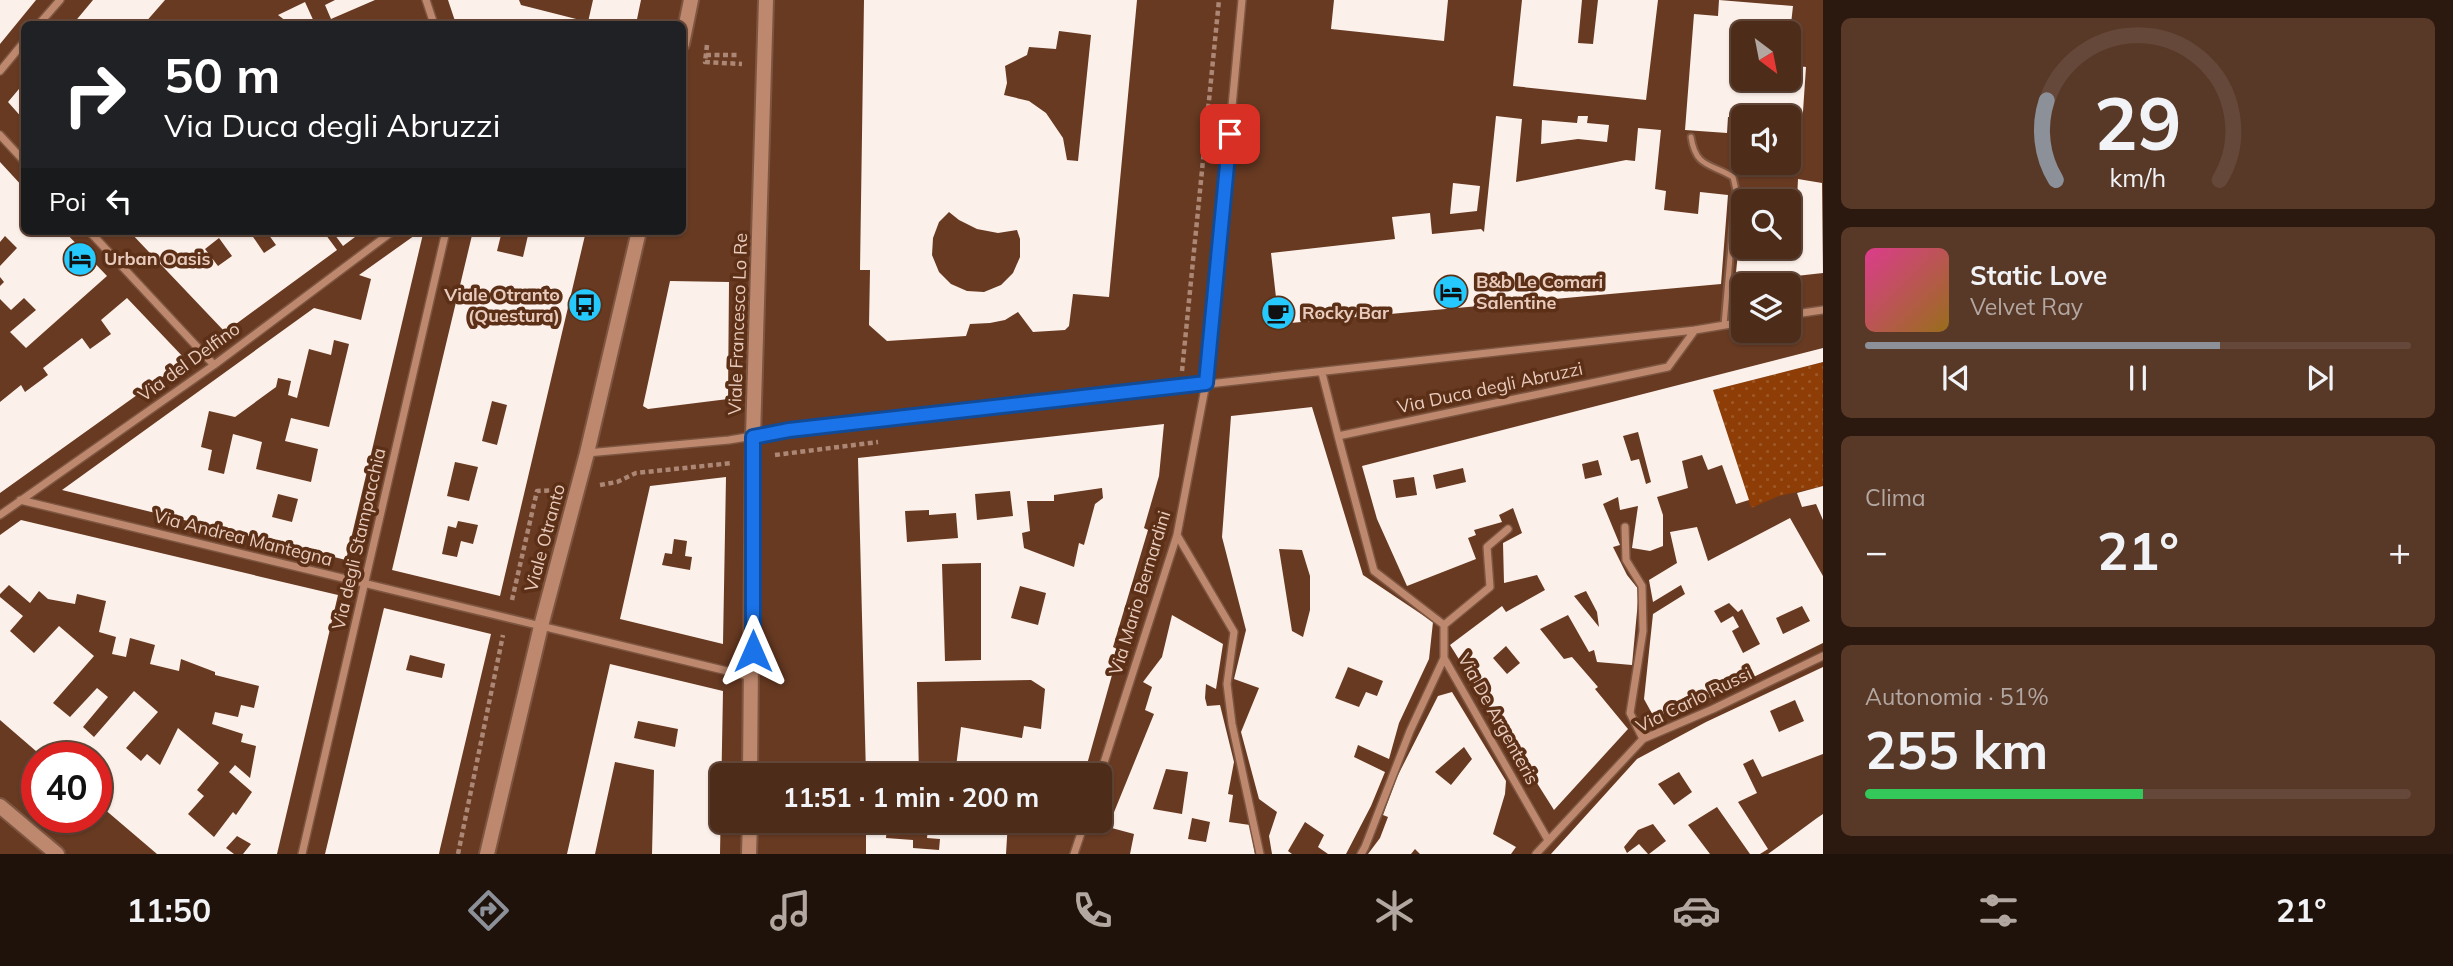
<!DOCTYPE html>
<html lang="it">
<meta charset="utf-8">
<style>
:root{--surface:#4e2c1a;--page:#583827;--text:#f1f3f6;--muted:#b3a7a2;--line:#654839;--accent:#8c9099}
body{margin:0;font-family:Mulish,sans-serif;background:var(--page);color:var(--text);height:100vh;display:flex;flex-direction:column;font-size:26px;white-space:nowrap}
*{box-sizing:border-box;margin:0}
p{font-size:23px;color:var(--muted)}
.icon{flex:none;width:38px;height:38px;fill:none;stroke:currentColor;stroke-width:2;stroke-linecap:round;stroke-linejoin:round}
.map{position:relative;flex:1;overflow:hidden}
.details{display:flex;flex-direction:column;gap:18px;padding:18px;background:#2b180e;width:630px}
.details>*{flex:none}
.hud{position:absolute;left:21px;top:21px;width:665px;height:214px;border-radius:10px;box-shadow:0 2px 5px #0004,0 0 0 2px var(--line);background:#202124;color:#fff;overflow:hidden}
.needle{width:46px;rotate:148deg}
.tools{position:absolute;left:1731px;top:21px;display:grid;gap:14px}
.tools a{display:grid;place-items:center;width:70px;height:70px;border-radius:10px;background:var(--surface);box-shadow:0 2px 5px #0004,0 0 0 2px var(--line);font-size:35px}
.speed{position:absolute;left:21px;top:742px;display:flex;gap:14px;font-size:35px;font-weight:700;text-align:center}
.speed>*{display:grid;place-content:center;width:91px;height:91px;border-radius:50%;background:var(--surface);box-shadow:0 2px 5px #0004,0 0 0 2px var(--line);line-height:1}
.speed .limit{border:10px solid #d22;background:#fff;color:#111}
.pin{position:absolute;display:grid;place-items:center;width:60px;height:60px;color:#fff;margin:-30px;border-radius:14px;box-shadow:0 4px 10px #0006}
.me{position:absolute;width:77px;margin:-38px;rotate:0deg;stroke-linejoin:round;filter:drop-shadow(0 0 5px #0008)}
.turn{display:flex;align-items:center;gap:24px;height:147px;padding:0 28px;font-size:32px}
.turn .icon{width:91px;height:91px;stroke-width:2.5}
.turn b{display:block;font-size:49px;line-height:60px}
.then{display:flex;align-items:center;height:66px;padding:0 28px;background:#0003;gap:14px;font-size:26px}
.big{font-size:52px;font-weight:700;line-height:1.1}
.details .tile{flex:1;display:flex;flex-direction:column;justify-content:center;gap:10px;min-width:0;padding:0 24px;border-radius:10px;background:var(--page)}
.details .dial{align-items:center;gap:0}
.dial svg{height:182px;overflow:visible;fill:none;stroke:var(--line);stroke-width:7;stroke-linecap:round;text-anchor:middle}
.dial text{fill:var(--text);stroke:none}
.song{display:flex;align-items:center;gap:21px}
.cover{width:84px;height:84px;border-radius:10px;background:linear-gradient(135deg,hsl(330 70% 55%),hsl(40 70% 35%))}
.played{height:7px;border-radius:4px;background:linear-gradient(90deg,var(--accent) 65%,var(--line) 65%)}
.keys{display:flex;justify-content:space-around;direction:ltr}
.heat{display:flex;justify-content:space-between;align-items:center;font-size:38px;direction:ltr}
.charge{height:10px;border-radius:5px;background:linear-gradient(90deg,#34c759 51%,var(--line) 0)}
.trip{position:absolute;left:710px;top:763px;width:402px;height:70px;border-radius:10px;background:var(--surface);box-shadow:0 2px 5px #0004,0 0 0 2px var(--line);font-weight:700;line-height:70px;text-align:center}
.tabs{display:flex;height:112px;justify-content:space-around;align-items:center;background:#1f120a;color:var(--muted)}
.tabs .icon{width:49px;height:49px}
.tabs .selected{color:var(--accent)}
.tabs b{font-size:32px;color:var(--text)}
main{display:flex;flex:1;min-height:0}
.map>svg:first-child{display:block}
</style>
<main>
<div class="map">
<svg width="1823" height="854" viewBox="0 0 1823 854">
<defs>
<pattern id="park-dots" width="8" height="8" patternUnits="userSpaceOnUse" patternTransform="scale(1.75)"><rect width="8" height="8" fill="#8d3d05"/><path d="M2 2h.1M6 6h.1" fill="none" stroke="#9d5828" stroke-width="1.8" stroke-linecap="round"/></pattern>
</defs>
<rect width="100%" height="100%" fill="#683a22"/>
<path fill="url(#park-dots)" d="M1823 362V486L1779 496 1751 508 1713 390Z"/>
<path fill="#fcf0ea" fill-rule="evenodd" d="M0 0H36L0 44Z
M93 0H165L144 24H73Z
M335 0H375L331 19 325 5Z
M448 0H519L521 5 588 22 593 0H641L636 24H456Z
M864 0H1137L1109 297 1073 294 1069 326 1065 330 1033 332 1018 312 1005 320 990 323 970 324 966 336 887 341 869 325 870 270H860ZM1059 31 1091 35 1078 161 1067 160 1063 138 1046 113 1029 101 1004 95 1007 83 1005 66 1027 55 1029 47 1056 49ZM949 212 959 220 977 229 998 233 1017 230 1020 239V257L1013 273 1001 285 984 292 967 291 951 284 939 272 932 255 933 238 939 222Z
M1334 0H1448L1444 41 1331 29Z
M1522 0H1582L1578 43 1593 44 1598 0H1658L1646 100 1513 86Z
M1719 0 1793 6 1790 33H1743V79H1788V65L1806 67 1801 141 1788 140V117H1750L1751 106 1734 105 1733 117H1728L1727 133 1685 130 1694 14 1718 16Z
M305 2 315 24H290L278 15Z
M24 83V120L8 102Z
M1496 116 1522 119 1516 182 1626 160 1635 161 1638 128 1661 130 1655 189 1666 191 1664 210 1698 214 1700 192 1728 195 1721 284 1279 324 1271 253 1395 239 1392 217 1430 213 1432 234 1481 229 1484 232Z
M1578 116H1588L1587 123 1609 125 1607 142 1578 139 1541 144 1542 120 1577 123Z
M0 162 24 188V231H64L107 276 26 348 10 332 36 310 24 298 11 310 0 299V286L4 282 0 277V266L17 248 5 236 0 242Z
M1798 179 1822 183 1823 273 1735 283 1741 222H1743V247H1788V201H1743L1744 194 1797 199Z
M1453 183 1480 186 1477 211 1450 214Z
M129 231H249L264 253 276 245 266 231H323L337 250 225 332ZM219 238 232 256 218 266 205 249Z
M332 231H363L343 246Z
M473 231H502L497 251 523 257 529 231H586L500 596 392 570ZM492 401 507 405 497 445 482 441ZM455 462 478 467 469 501 447 496ZM458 521 478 525 473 544 461 541 457 557 442 554 448 526 456 528Z
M418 233 423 234 346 560 62 490 314 308 361 320 371 279 359 275ZM334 340 349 344 329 427 291 418 285 441 318 449 311 482 256 469 262 442 233 434 224 474 208 470 212 450 201 447 209 411 235 417 276 387 278 378 291 381 288 395 297 398 309 349 331 355ZM278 494 298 499 292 522 272 517Z
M670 281 729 282 728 399 648 409 643 406Z
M127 298 186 360 0 493V402L21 385 25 392 48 375 43 368 82 338 90 349 111 334 101 320Z
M1823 348V362L1713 390 1749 500 1736 504 1722 465 1708 470 1702 455 1682 461 1688 488 1657 497 1663 515V546L1650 551 1632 548 1638 506 1620 510 1618 497 1603 504 1620 545 1613 547 1627 575 1639 590 1632 665 1597 662 1594 650 1589 652 1568 615 1540 629 1564 659 1572 657 1598 687 1595 689 1628 729 1554 810 1450 645 1502 606 1506 612 1545 590 1537 575 1504 583 1503 543 1522 533 1513 508 1499 515 1502 522 1474 530 1476 535 1468 538 1476 559 1407 586 1377 519 1362 466ZM1638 432 1651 482 1646 484 1639 459 1631 461 1623 436ZM1598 460 1602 475 1585 479 1582 464ZM1463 468 1466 482 1436 489 1433 475ZM1414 477 1417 495 1396 498 1393 480ZM1586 591 1597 612 1599 627 1574 596ZM1506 646 1520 663 1507 674 1493 658Z
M1312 407 1363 575 1433 622 1429 659 1399 723 1389 759 1358 745 1354 757 1385 772 1371 806 1346 854H1328L1318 847 1324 835 1305 822 1288 851 1292 854H1272L1269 836 1277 812 1259 799 1241 732 1259 688 1234 679 1246 630 1222 537 1231 416ZM1279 549 1302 550 1310 576V610L1303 637 1292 631ZM1348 667 1383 681 1377 696 1366 692 1359 707 1335 698Z
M1164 424 1159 476 1144 528 1148 530 1113 647 1119 650 1084 775H1048L1010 768 1009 775H955L961 727 1022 738 1024 726 1041 729 1045 689 1031 680 917 682 919 775H866L858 458ZM1102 488 1103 498 1095 504 1084 545 1079 543 1074 567 1024 548 1022 533 1030 531 1027 501H1054V495ZM1010 491 1013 516 977 520 975 494ZM929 510V515L956 513 958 538 907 542 905 511ZM981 563V660L945 661 942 564ZM1020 586 1046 593 1038 625 1011 618Z
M726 477 723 644 620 619 650 486ZM674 539 687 541 685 556 692 557 690 570 662 565 665 553 672 554Z
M1823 486V520L1816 504 1802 507 1797 493Z
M1790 518 1823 576V643L1715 696 1702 700 1700 695 1655 719 1644 699 1653 614 1685 594 1681 585 1653 602 1649 580 1677 563 1670 532 1697 527 1708 561ZM1729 603 1738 612 1742 609 1760 644 1743 653 1732 631 1739 627 1733 616 1721 623 1714 611ZM1802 606 1810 621 1783 634 1776 618Z
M21 520 338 595 277 854H243L251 844 237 836 226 848 234 854H157L96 802V758H44L0 720V597L23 616 10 631 34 653 59 626 94 656 53 703 70 717 97 688 108 697 83 727 94 737 134 691 158 712 126 748 141 761 147 754 160 765 178 728 219 763 197 790 204 796 188 814 214 837 233 812 236 815 252 792 229 772 235 765 250 778 256 746 241 742 243 734 212 724 215 712 238 717 241 705 254 708 259 686 215 675V672L181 659 179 671 150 664 155 645 130 638 126 657 112 654 116 637 99 632 106 601 77 594 75 604 48 599 39 591 30 603 9 585 0 594V535Z
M384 608 491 634 440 849 439 854H325ZM410 655 445 664 442 678 406 670Z
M1172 615 1223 644 1216 689 1206 684 1205 698 1207 706 1220 705 1234 762 1228 794 1233 795 1229 822 1250 825 1255 854H1130L1134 834 1108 827 1154 714 1145 710 1152 687 1143 682 1162 657ZM1166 769 1188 772 1182 814 1153 809ZM1192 818 1210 822 1206 842 1188 839Z
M610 664 723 691 720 854H652L654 770 615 762 595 854H567ZM638 721 678 729 675 747 634 738Z
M1823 667V754L1762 777 1753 759 1743 764 1757 793 1738 802 1768 849 1760 854H1750L1717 807 1688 825 1710 854H1649L1666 841 1653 824 1638 830 1624 847 1627 853 1639 844 1648 854H1551L1637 759 1706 722ZM1795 700 1804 721 1779 732 1770 711ZM1679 772 1692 792 1674 805 1658 784Z
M1452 692 1506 781 1505 794 1493 834 1516 847 1511 854H1420L1415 849 1411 854H1368L1380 838 1388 817 1383 815 1397 777 1438 696ZM1464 747 1472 759 1451 785 1435 772Z
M1823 814V854H1768L1817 818Z
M866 821H1008L1006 854H866ZM887 826 928 828 927 838 940 839 939 850 913 848V840L886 838Z"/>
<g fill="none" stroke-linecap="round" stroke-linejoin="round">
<g stroke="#7d5641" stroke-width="9">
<path id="lane" d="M1691 137C1696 168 1710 163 1733 177L1736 190 1724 325"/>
</g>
<g stroke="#7d5641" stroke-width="10">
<path id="street" d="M426 0 434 24
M39 24 60 0
M0 71 24 42
M0 135 24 161
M89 231 214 365
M1788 315 1823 310
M1322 373 1338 436 1668 367 1695 330
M1338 436 1374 571 1444 625V658L1548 840
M587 453 729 440 789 430C1091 397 1393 365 1695 330L1743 322
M20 500 752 677
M0 515 214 365 393 231
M1625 527 1626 560 1642 586 1643 631 1630 713 1643 739
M1177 535 1234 632 1227 684 1232 724 1260 854
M1444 625 1490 587 1487 547 1508 529
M1100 775 1177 535 1206 383 1242 0
M302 854 446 231
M1074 854 1085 821
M1361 854 1365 847 1410 731 1444 658
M1536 854 1643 739 1713 709 1823 656"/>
</g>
<g stroke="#7d5641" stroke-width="18">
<path id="secondary" d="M682 44 691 0
M750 775 753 437 766 0
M0 806 57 854
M487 854 541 626 587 453 639 231
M749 854 750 821"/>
</g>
<path stroke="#ac8775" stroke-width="4.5" stroke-dasharray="5 3.5" stroke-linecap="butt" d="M707 45 705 62 742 64
M706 55H740
M1182 371 1219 0
M775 455 878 442
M600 485 617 482 636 473 732 463
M512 600 537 491 557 490
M458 854 503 635"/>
<use href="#lane" stroke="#bd886e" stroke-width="5"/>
<use href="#street" stroke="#bd886e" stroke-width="7"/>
<use href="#secondary" stroke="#bd886e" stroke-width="14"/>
</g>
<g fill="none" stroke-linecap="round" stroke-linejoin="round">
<g stroke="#114b97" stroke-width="18">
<path id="route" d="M753 651V437L789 430 1206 383 1230 134"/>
</g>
<use href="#route" stroke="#1a73e8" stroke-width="12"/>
</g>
<defs>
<g id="hotel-disc" transform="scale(1.75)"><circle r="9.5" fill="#25c9fe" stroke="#5c2f17"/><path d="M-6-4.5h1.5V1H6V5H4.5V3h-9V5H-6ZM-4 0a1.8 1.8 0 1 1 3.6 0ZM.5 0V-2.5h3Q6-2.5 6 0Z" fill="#111"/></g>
<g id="bus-disc" transform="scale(1.75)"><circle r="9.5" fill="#25c9fe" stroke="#5c2f17"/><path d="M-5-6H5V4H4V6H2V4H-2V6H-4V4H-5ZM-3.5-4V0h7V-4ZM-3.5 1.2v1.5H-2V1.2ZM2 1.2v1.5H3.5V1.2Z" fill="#111"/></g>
<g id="cafe-disc" transform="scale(1.75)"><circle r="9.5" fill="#25c9fe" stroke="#5c2f17"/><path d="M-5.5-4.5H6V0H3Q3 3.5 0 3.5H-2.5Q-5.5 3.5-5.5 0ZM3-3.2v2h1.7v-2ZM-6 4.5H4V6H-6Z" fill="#111"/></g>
</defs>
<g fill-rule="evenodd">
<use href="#hotel-disc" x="80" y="259"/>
<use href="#hotel-disc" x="1451" y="292"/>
<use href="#bus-disc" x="585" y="305"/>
<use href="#cafe-disc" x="1278" y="313"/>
</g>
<g text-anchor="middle" stroke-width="7" stroke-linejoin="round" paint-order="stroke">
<g font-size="18" font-weight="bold" fill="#e8cbbd" stroke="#5c2f17" text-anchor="start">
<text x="104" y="265">Urban Oasis</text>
<text x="1476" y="288">B&amp;b Le Comari<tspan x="1476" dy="21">Salentine</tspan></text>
<text x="560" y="301" text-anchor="end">Viale Otranto<tspan x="560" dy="21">(Questura)</tspan></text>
<text x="1302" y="319">Rocky Bar</text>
</g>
<g font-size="18" fill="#e8cbbd" stroke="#5c2f17">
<text transform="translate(738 324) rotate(-88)" y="6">Viale Francesco Lo Re</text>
<text transform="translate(189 362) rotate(-36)" y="6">Via del Delfino</text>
<text transform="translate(1490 388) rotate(-12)" y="6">Via Duca degli Abruzzi</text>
<text transform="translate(243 538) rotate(14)" y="6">Via Andrea Mantegna</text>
<text transform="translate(545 538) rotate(-75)" y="6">Viale Otranto</text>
<text transform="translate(359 539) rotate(-77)" y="6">Via degli Stampacchia</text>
<text transform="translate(1140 593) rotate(-73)" y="6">Via Mario Bernardini</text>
<text transform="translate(1694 700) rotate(-26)" y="6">Via Carlo Russi</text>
<text transform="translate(1498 719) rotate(61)" y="6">Via De Argenteris</text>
</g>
</g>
</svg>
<div class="tools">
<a><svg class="needle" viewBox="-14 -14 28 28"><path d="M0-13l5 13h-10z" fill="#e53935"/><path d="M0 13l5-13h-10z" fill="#b3a7a2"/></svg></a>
<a><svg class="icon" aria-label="sound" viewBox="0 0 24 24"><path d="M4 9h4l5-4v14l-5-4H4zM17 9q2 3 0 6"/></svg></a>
<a><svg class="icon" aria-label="search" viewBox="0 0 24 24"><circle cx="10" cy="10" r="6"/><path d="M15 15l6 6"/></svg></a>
<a><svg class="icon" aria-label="layers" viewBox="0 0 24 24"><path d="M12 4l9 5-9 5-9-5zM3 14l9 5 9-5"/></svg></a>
</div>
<div class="speed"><div class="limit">40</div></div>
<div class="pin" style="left:1230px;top:134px;background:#d93025"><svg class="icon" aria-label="arrive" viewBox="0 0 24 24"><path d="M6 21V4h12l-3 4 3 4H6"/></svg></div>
<svg class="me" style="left:753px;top:651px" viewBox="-20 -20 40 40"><path d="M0-17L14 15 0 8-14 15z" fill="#1a73e8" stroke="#fff" stroke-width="4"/></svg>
<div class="trip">11:51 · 1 min · 200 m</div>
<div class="hud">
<div class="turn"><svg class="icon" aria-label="right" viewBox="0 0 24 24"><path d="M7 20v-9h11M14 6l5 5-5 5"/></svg><div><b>50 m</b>Via Duca degli Abruzzi</div></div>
<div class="then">Poi<svg class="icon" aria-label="left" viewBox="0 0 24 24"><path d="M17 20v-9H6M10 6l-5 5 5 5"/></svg></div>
</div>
</div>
<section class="details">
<div class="tile dial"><svg viewBox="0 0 100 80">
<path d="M14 69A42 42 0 1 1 86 69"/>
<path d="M14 69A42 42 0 0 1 10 34" stroke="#8c9099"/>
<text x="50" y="56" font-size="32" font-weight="700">29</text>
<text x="50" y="72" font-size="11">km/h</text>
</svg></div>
<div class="tile">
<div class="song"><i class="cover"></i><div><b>Static Love</b><p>Velvet Ray</p></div></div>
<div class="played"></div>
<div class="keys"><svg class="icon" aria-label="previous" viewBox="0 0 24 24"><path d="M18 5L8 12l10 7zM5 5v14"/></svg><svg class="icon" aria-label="pause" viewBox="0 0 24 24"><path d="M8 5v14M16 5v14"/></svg><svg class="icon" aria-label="next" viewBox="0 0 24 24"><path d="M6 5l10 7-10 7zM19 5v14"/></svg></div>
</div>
<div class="tile"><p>Clima</p>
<div class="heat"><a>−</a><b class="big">21°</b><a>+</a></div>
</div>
<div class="tile"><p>Autonomia · 51%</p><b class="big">255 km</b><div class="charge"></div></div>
</section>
</main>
<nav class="tabs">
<b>11:50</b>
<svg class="icon selected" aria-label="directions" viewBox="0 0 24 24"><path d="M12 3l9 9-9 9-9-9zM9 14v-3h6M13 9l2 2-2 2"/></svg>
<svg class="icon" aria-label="music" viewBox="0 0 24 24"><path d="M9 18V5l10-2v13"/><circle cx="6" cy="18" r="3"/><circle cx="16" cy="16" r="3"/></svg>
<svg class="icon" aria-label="phone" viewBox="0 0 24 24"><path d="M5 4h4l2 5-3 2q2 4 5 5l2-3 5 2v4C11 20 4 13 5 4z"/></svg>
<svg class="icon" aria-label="climate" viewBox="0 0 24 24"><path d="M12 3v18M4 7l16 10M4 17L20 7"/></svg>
<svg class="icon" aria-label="car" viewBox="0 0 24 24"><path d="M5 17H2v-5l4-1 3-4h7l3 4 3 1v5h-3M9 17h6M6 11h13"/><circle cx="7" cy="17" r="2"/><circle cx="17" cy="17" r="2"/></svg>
<svg class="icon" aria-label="filters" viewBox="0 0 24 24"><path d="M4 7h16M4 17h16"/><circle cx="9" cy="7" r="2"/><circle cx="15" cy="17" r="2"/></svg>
<b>21°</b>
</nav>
